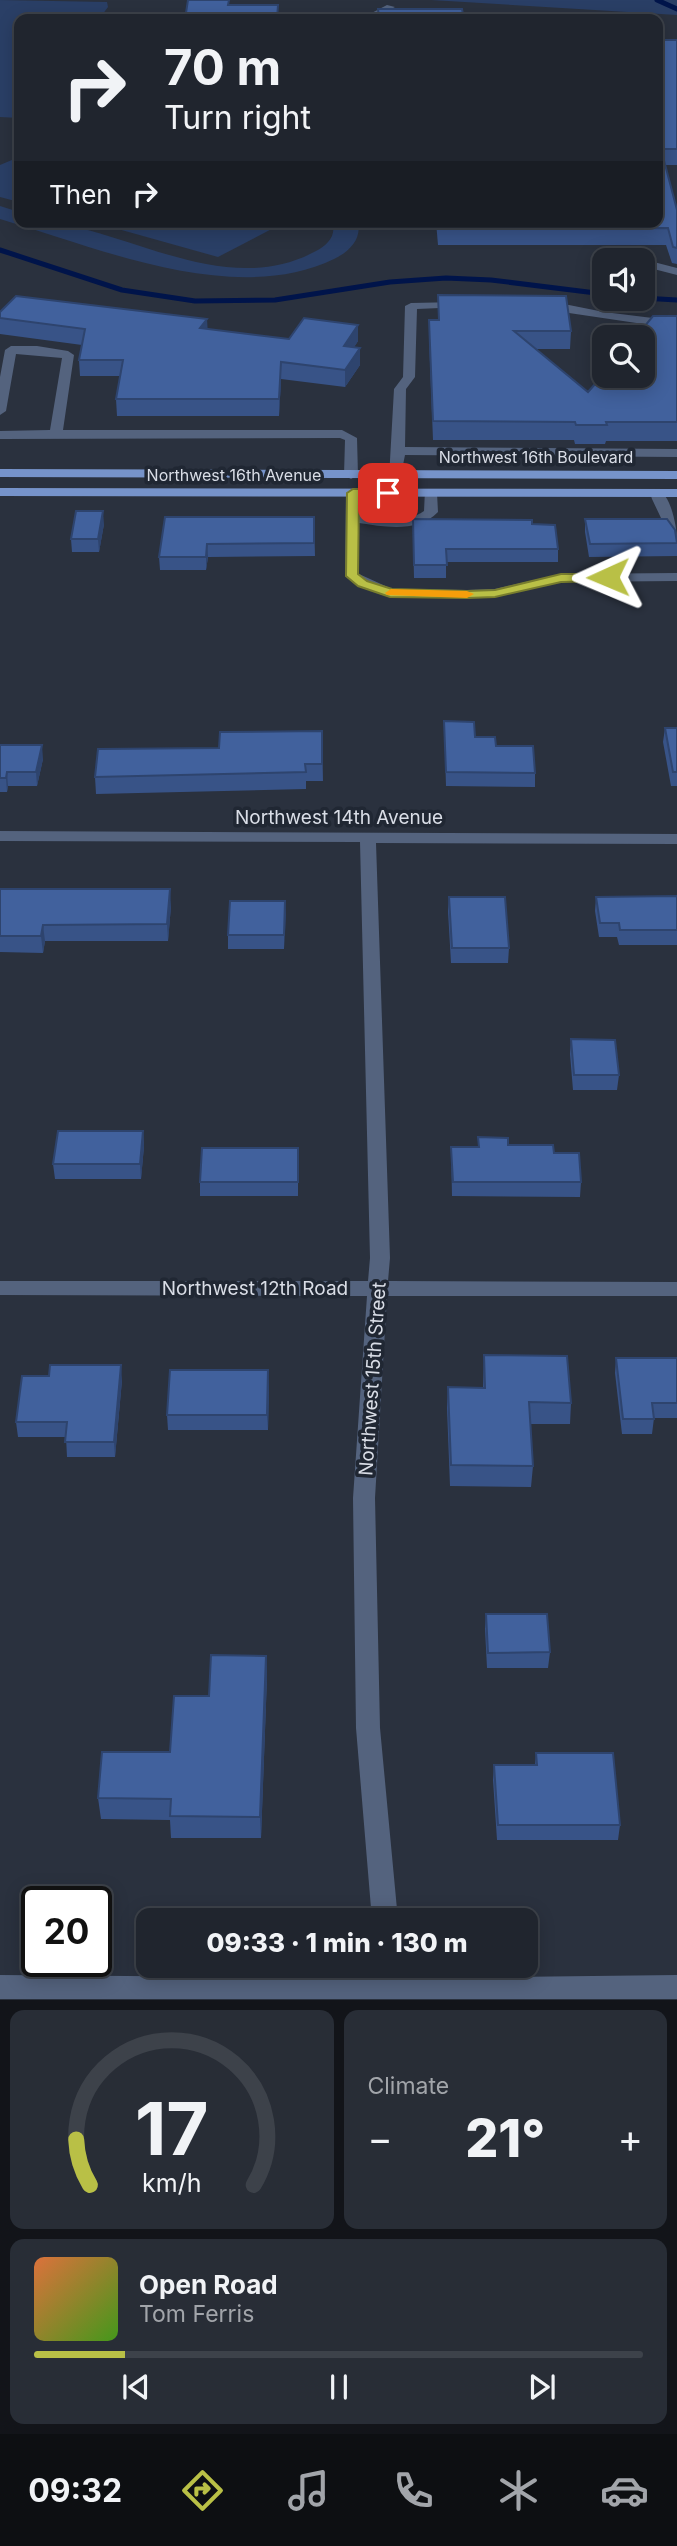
<!DOCTYPE html>
<meta charset="utf-8">
<style>
:root{--surface:#20252e;--page:#282d36;--text:#f1f3f6;--muted:#a2a5aa;--line:#3d424a;--accent:#b9c046}
body{margin:0;font-family:Inter,sans-serif;background:var(--page);color:var(--text);height:100vh;display:flex;flex-direction:column;font-size:26px;white-space:nowrap}
*{box-sizing:border-box;margin:0}
p{font-size:23px;color:var(--muted)}
.icon{flex:none;width:38px;height:38px;fill:none;stroke:currentColor;stroke-width:2;stroke-linecap:round;stroke-linejoin:round}
.map{position:relative;height:2000px;overflow:hidden}
.panel{display:flex;flex-direction:column;gap:10px;padding:10px;background:#121419;flex:1}
.panel>*{flex:none}
.banner{position:absolute;left:14px;top:14px;width:649px;height:214px;border-radius:14px;box-shadow:0 4px 18px #0003,0 0 0 2px var(--line);background:#20252e;color:var(--text);overflow:hidden}
.fabs{position:absolute;left:592px;top:248px;display:grid;gap:14px}
.fabs a{display:grid;place-items:center;width:63px;height:63px;border-radius:14px;background:var(--surface);box-shadow:0 4px 18px #0003,0 0 0 2px var(--line);font-size:35px}
.speed{position:absolute;left:21px;top:1886px;display:flex;gap:14px;font-size:35px;font-weight:700;text-align:center}
.speed>*{display:grid;place-content:center;width:91px;height:91px;border-radius:50%;background:var(--surface);box-shadow:0 4px 18px #0003,0 0 0 2px var(--line);line-height:1}
.speed .limit{border:4px solid #111;border-radius:10px;background:#fff;color:#111}
.pin{position:absolute;display:grid;place-items:center;width:60px;height:60px;color:#fff;margin:-30px;border-radius:14px;box-shadow:0 4px 10px #0006}
.me{position:absolute;width:77px;margin:-38px;rotate:269deg;stroke-linejoin:round;filter:drop-shadow(0 0 5px #0008)}
.turn{display:flex;align-items:center;gap:24px;height:147px;padding:0 35px;font-size:32px}
.turn .icon{width:91px;height:91px;stroke-width:2.5}
.turn b{display:block;font-size:49px;line-height:60px}
.then{display:flex;align-items:center;height:66px;padding:0 35px;background:#0003;gap:14px;font-size:26px}
.big{font-size:52px;font-weight:800;line-height:1.1}
.panel .card{flex:1;display:flex;flex-direction:column;justify-content:center;gap:10px;min-width:0;padding:0 24px;border-radius:14px;background:var(--page)}
.panel .dial{align-items:center;gap:0}
.dial svg{height:182px;overflow:visible;fill:none;stroke:var(--line);stroke-width:7;stroke-linecap:round;text-anchor:middle}
.dial text{fill:var(--text);stroke:none}
.song{display:flex;align-items:center;gap:21px}
.cover{width:84px;height:84px;border-radius:10px;background:linear-gradient(135deg,hsl(20 70% 55%),hsl(100 70% 35%))}
.played{height:7px;border-radius:4px;background:linear-gradient(90deg,var(--accent) 15%,var(--line) 15%)}
.keys{display:flex;justify-content:space-around;direction:ltr}
.heat{display:flex;justify-content:space-between;align-items:center;font-size:38px;direction:ltr}
.panel .tiles{flex:1;display:grid;gap:10px;grid-template-columns:1fr 1fr}
.card:last-child{grid-column:span 2}
.trip{position:absolute;left:136px;top:1908px;width:402px;height:70px;border-radius:14px;background:var(--surface);box-shadow:0 4px 18px #0003,0 0 0 2px var(--line);font-weight:800;line-height:70px;text-align:center}
.tab-bar{display:flex;height:112px;justify-content:space-around;align-items:center;background:#0d0f12;color:var(--muted)}
.tab-bar .icon{width:49px;height:49px}
.tab-bar .on{color:var(--accent)}
.tab-bar b{font-size:32px;color:var(--text)}
.map>svg:first-child{display:block}
</style>
<div class="map">
<svg width="677" height="2000" viewBox="0 0 677 2000">
<rect width="100%" height="100%" fill="#2a313e"/>
<path fill="#2a3f66" d="M0 0 107 2 108 7 99 19H19V118L0 117Z
M431 0H677V15Z
M19 157V202L0 197V165Z
M0 206 19 212V222C31 222 45 221 57 223 139 237 232 297 316 251 327 245 337 236 332 222H358C362 240 348 252 334 259 234 307 99 248 0 219Z
M93 222H285L218 257Z"/>
<g fill="none" stroke-linecap="round" stroke-linejoin="round">
<path stroke="#00144a" stroke-width="5" d="M657 0 677 9
M0 250 122 290 195 301 275 300 390 282 446 278 491 280 604 294
M642 298 677 300"/>
<path fill="#54637e" fill-rule="evenodd" d="M387 5 395 7 372 19H360Z
M519 13 529 19 516 18V14Z
M642 259 677 268V275L642 266V261H637Z
M459 302 463 303V307L417 309 415 377 406 389 405 447 677 449V457L405 455 401 475 394 479 389 478 394 389 403 377 405 306 411 303Z
M546 304 569 305 604 312 677 321V329L542 309V305Z
M37 346 68 351 74 355 63 430H342L357 438 358 475 351 479 344 475 345 440 340 438 0 439V431L50 430 62 358 16 354 6 411 0 415V377L5 350 11 346Z
M353 489 360 493 359 515C381 519 405 524 424 511L425 490 430 489 437 493 438 512C418 533 385 527 359 523V574L392 589 467 590 495 589 561 574 677 573V581L561 582 495 597H390L358 586 345 576 346 493Z
M657 489C671 494 677 527 677 541L670 537 652 499 650 493Z
M0 831 677 834V844L376 843 390 1258 388 1281 677 1282V1296H387L375 1498 380 1728 398 1920H372L356 1728 353 1498 367 1296 0 1295V1281H368L370 1258 360 842 0 841Z
M384 1965H410L413 1978 677 1975V1999H0V1975L387 1978Z"/>
<path fill="#7693ca" fill-rule="evenodd" d="M0 469 677 471V479L0 477Z
M0 488 677 489V497L0 496Z"/>
</g>
<path fill="#385387" d="M658 40H677V165H665L677 210V264L672 263 666 245H438L436 222H658Z
M438 295 571 331 570 349H536L588 392 677 316V441H606L605 444H575L574 440H433L429 338V320H438Z
M0 312 207 329 289 339 358 325V341L354 347 360 348V365L345 387 281 379 279 416H117L116 399 120 376H80L79 360 82 345 0 334Z
M165 517H314L315 556 208 557 206 570H160L159 557Z
M585 519 677 540V556L589 557 585 532Z
M104 524 99 552H72L71 539Z
M413 532 558 549V562H446V578H414Z
M444 721 496 746 535 773V787L446 786Z
M665 728H677V786H671L663 742Z
M322 731 323 781H306V789L96 794 95 777 219 748Z
M0 745 43 759 37 786H8L7 792H0Z
M0 889 171 906 168 941H45L43 953 0 952Z
M677 896V945H619L617 937H599L595 911 596 897Z
M449 897 509 948 508 963H451L448 911Z
M285 901 284 949H228V935Z
M571 1039 619 1075 617 1090H573L570 1054Z
M143 1131 144 1146 141 1179H55L53 1164Z
M478 1137 508 1145 554 1153 581 1182 580 1197 452 1196 451 1147H478Z
M298 1148V1196H200V1182Z
M484 1355 571 1403 570 1424H530L533 1466 531 1487 450 1486 447 1408 448 1387 483 1388Z
M616 1358H677V1418H654L652 1434H622L615 1373Z
M122 1380 115 1457H67L66 1437H18L16 1422Z
M269 1386 268 1430H168L167 1415Z
M486 1614 550 1652 548 1668H487L485 1629Z
M266 1656 267 1677 261 1838H171L170 1820 101 1819 98 1798 170 1752 209 1696Z
M536 1753 620 1825 618 1840H497L493 1780 494 1765H535Z"/>
<path fill="#2e446e" d="M207 319 208 335 200 328Z
M358 325V341L344 363V346Z
M360 348V365L345 387V370Z
M281 362V379L279 416V399Z
M103 511 104 524 99 552 98 539Z
M207 544 208 557 206 570V557Z
M42 745 43 759 37 786 36 772Z
M7 772 8 786 7 792 6 778Z
M170 889 171 906 168 941 167 924Z
M285 901 286 915 284 949V935Z
M43 925 45 941 43 953 41 936Z
M143 1131 144 1146 141 1179 140 1164Z
M121 1365 122 1380 115 1457 114 1442Z
M268 1370 269 1386 268 1430 267 1415Z
M266 1656 267 1677 261 1838 260 1817Z"/>
<path fill="#41619d" stroke="#2e446e" stroke-width="2" d="M188 0H229L228 5H278L277 19H185Z
M378 9H462L464 19H379Z
M658 40H677V149H661L677 210V248L673 247 668 228 438 229V222H658Z
M438 295 566 296 571 331H514L588 392 604 374V376H642V338H635L653 316H677V422H606L607 425H576L575 422 433 421 429 320H439Z
M16 296 207 319 200 328 289 339 304 318 358 325 344 346 360 348 345 370 281 362 279 399H116L123 360H79L85 329 0 318V312Z
M76 511H103L98 539H71Z
M165 517H314V543L207 544 206 557H159Z
M413 519 532 520V524L555 525 558 549H446L447 565H414Z
M585 519H667L675 530 677 543 590 544Z
M444 721 474 722 475 737H495L496 746H533L535 773 446 772Z
M665 728H677V772H673Z
M322 731V764H305L306 772 95 777 98 749 219 748 220 732Z
M0 745H42L36 772H7L6 778H0Z
M0 889H170L167 924 43 925 41 936H0Z
M677 896V930H620L619 923H600L596 897Z
M449 897H505L509 948H452Z
M230 901H285L284 935H228Z
M571 1039 615 1040 619 1075H574Z
M58 1131H143L140 1164H53Z
M478 1137 508 1138V1145H553L554 1153H579L581 1182H453L451 1147H479Z
M202 1148H298V1182H200Z
M484 1355 567 1356 571 1403 529 1402 533 1466 451 1465 448 1387 485 1388Z
M616 1358H677V1403H652L654 1419H623Z
M50 1365H121L114 1442H65L67 1422H16L22 1376H49Z
M170 1370H268L267 1415H167Z
M486 1614H547L550 1652 488 1653Z
M211 1655 266 1656 260 1817 170 1816 171 1799 98 1798 102 1752H170L174 1696H209Z
M536 1753H613L620 1825H498L494 1765H537Z"/>
<path fill="#b9c046" stroke="#787d2e" stroke-width="2" d="M353 489H388L394 493 388 496H359L358 574 367 581 392 589 467 591 495 590 561 574H608L615 577 608 581 561 582 495 597 467 598 390 597 358 586 346 576 347 493Z"/>
<path fill="#f59e0b" d="M391 589 467 591 474 594 467 598 387 595 385 593Z"/>
<g text-anchor="middle" stroke-width="7" stroke-linejoin="round" paint-order="stroke">
<g font-size="16" fill="#d9dde6" stroke="#202733">
<text x="536" y="463">Northwest 16th Boulevard</text>
<text x="234" y="481">Northwest 16th Avenue</text>
</g>
<g font-size="19" fill="#d9dde6" stroke="#202733">
<text x="339" y="824">Northwest 14th Avenue</text>
<text x="255" y="1295">Northwest 12th Road</text>
<text transform="translate(372 1379) rotate(-86)" y="7">Northwest 15th Street</text>
</g>
</g>
</svg>
<div class="fabs">
<a><svg class="icon" aria-label="sound" viewBox="0 0 24 24"><path d="M4 9h4l5-4v14l-5-4H4zM17 9q2 3 0 6"/></svg></a>
<a><svg class="icon" aria-label="search" viewBox="0 0 24 24"><circle cx="10" cy="10" r="6"/><path d="M15 15l6 6"/></svg></a>
</div>
<div class="speed"><div class="limit">20</div></div>
<div class="pin" style="left:388px;top:493px;background:#d93025"><svg class="icon" aria-label="arrive" viewBox="0 0 24 24"><path d="M6 21V4h12l-3 4 3 4H6"/></svg></div>
<svg class="me" style="left:608px;top:577px" viewBox="-20 -20 40 40"><path d="M0-17L14 15 0 8-14 15z" fill="#b9c046" stroke="#fff" stroke-width="4"/></svg>
<div class="trip">09:33 · 1 min · 130 m</div>
<div class="banner">
<div class="turn"><svg class="icon" aria-label="right" viewBox="0 0 24 24"><path d="M7 20v-9h11M14 6l5 5-5 5"/></svg><div><b>70 m</b>Turn right</div></div>
<div class="then">Then<svg class="icon" aria-label="right" viewBox="0 0 24 24"><path d="M7 20v-9h11M14 6l5 5-5 5"/></svg></div>
</div>
</div>
<section class="panel">
<div class="tiles">
<div class="card dial"><svg viewBox="0 0 100 80">
<path d="M14 69A42 42 0 1 1 86 69"/>
<path d="M14 69A42 42 0 0 1 8 49" stroke="#b9c046"/>
<text x="50" y="56" font-size="32" font-weight="700">17</text>
<text x="50" y="72" font-size="11">km/h</text>
</svg></div>
<div class="card"><p>Climate</p>
<div class="heat"><a>−</a><b class="big">21°</b><a>+</a></div>
</div>
<div class="card">
<div class="song"><i class="cover"></i><div><b>Open Road</b><p>Tom Ferris</p></div></div>
<div class="played"></div>
<div class="keys"><svg class="icon" aria-label="previous" viewBox="0 0 24 24"><path d="M18 5L8 12l10 7zM5 5v14"/></svg><svg class="icon" aria-label="pause" viewBox="0 0 24 24"><path d="M8 5v14M16 5v14"/></svg><svg class="icon" aria-label="next" viewBox="0 0 24 24"><path d="M6 5l10 7-10 7zM19 5v14"/></svg></div>
</div>
</div>
</section>
<nav class="tab-bar">
<b>09:32</b>
<svg class="icon on" aria-label="directions" viewBox="0 0 24 24"><path d="M12 3l9 9-9 9-9-9zM9 14v-3h6M13 9l2 2-2 2"/></svg>
<svg class="icon" aria-label="music" viewBox="0 0 24 24"><path d="M9 18V5l10-2v13"/><circle cx="6" cy="18" r="3"/><circle cx="16" cy="16" r="3"/></svg>
<svg class="icon" aria-label="phone" viewBox="0 0 24 24"><path d="M5 4h4l2 5-3 2q2 4 5 5l2-3 5 2v4C11 20 4 13 5 4z"/></svg>
<svg class="icon" aria-label="climate" viewBox="0 0 24 24"><path d="M12 3v18M4 7l16 10M4 17L20 7"/></svg>
<svg class="icon" aria-label="car" viewBox="0 0 24 24"><path d="M5 17H2v-5l4-1 3-4h7l3 4 3 1v5h-3M9 17h6M6 11h13"/><circle cx="7" cy="17" r="2"/><circle cx="17" cy="17" r="2"/></svg>
</nav>
